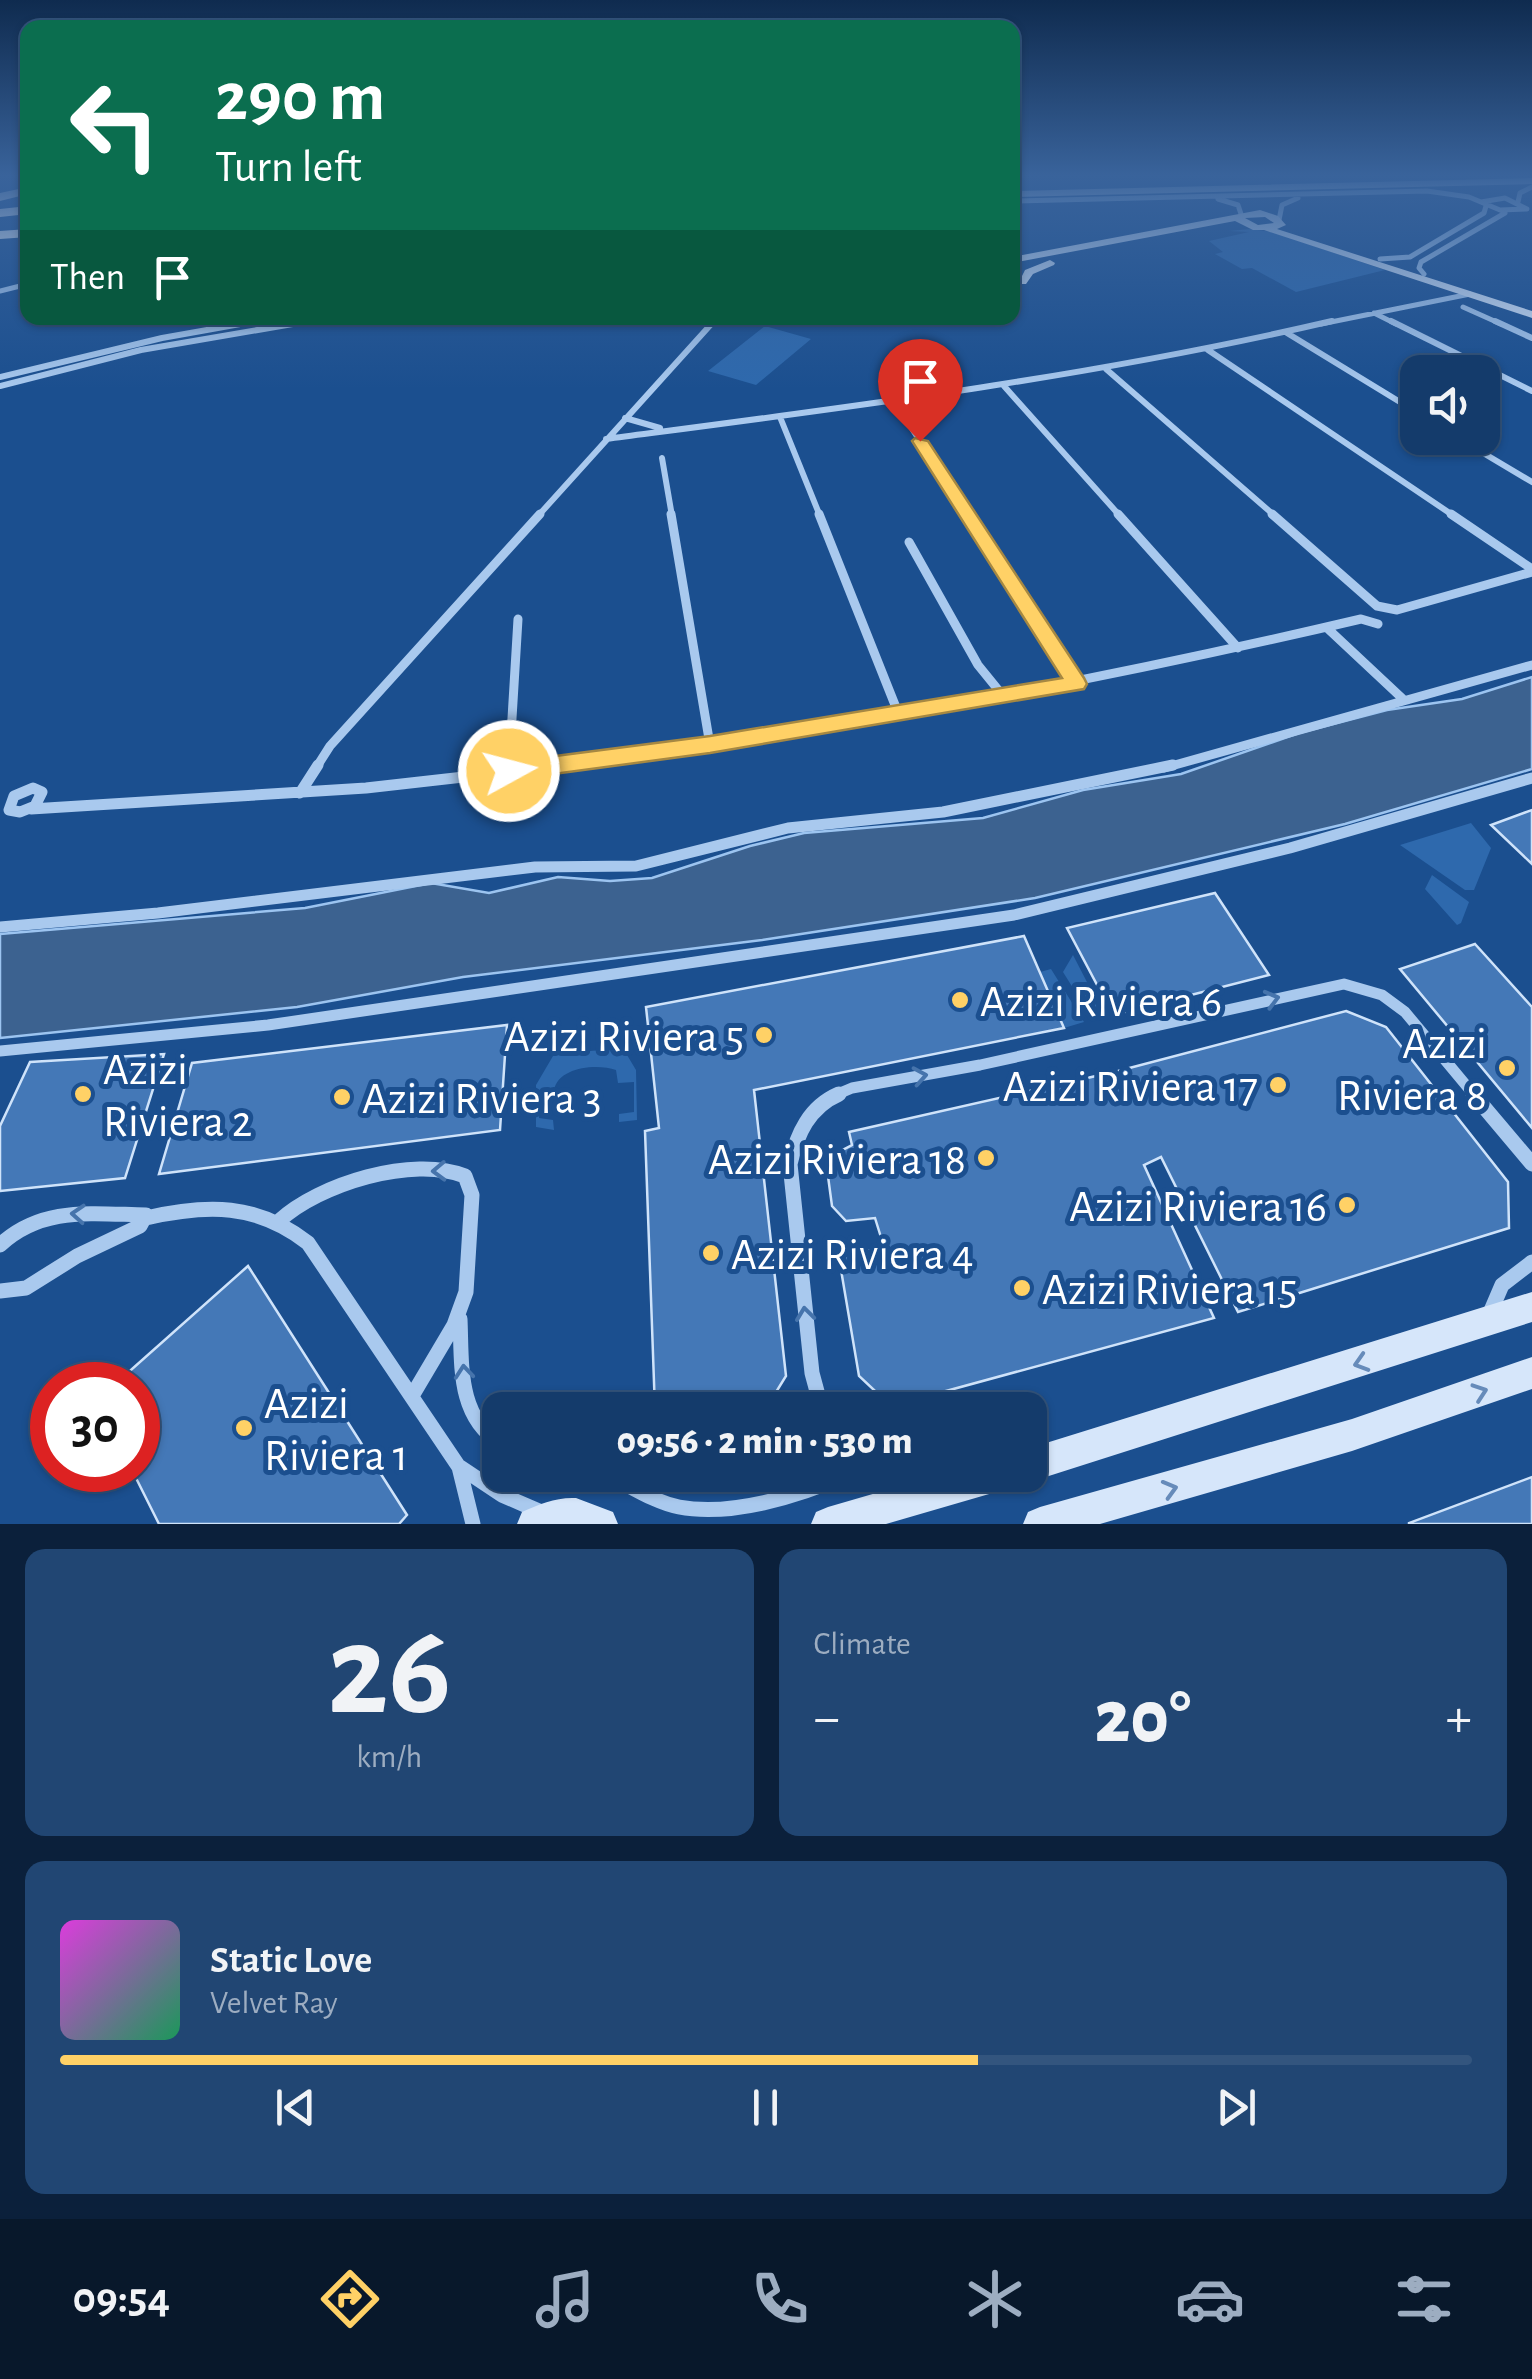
<!DOCTYPE html>
<meta charset="utf-8">
<style>
:root{--surface:#143b6b;--page:#214673;--text:#f1f3f6;--muted:#9dadc1;--line:#33557e;--accent:#ffd166}
body{margin:0;font-family:"Alegreya Sans",sans-serif;background:var(--page);color:var(--text);height:100vh;display:flex;flex-direction:column;font-size:38px;white-space:nowrap}
*{box-sizing:border-box;margin:0}
p{font-size:32px;color:var(--muted)}
.icon{flex:none;width:55px;height:55px;fill:none;stroke:currentColor;stroke-width:2;stroke-linecap:round;stroke-linejoin:round}
.map{position:relative;height:1524px;overflow:hidden}
.side{display:flex;flex-direction:column;gap:25px;padding:25px;background:#0b203b;flex:1}
.side>*{flex:none}
.hud{position:absolute;left:20px;top:20px;width:1000px;height:305px;border-radius:20px;box-shadow:0 2px 8px #0004,0 0 0 2px var(--line);background:#0b6e4f;color:#fff;overflow:hidden}
.controls{position:absolute;left:1400px;top:355px;display:grid;gap:20px}
.controls a{display:grid;place-items:center;width:100px;height:100px;border-radius:20px;background:var(--surface);box-shadow:0 2px 8px #0004,0 0 0 2px var(--line);font-size:50px}
.speed{position:absolute;left:30px;top:1362px;display:flex;gap:20px;font-size:50px;font-weight:700;text-align:center}
.speed>*{display:grid;place-content:center;width:130px;height:130px;border-radius:50%;background:var(--surface);box-shadow:0 2px 8px #0004,0 0 0 2px var(--line);line-height:1}
.speed .limit{border:15px solid #d22;background:#fff;color:#111}
.pin{position:absolute;display:grid;place-items:center;width:85px;height:85px;color:#fff;margin:-102px -42px;border-radius:50% 50% 50% 0;rotate:-45deg;box-shadow:0 0 10px #0007}
.pin .icon{rotate:45deg}
.me{position:absolute;width:110px;margin:-55px;rotate:83deg;stroke-linejoin:round;filter:drop-shadow(0 0 8px #0008)}
.turn{display:flex;align-items:center;gap:35px;height:210px;padding:0 30px;font-size:45px}
.turn .icon{width:130px;height:130px;stroke-width:2.5}
.turn b{display:block;font-size:70px;line-height:85px}
.then{display:flex;align-items:center;height:95px;padding:0 30px;background:#0003;gap:20px;font-size:38px}
.big{font-size:75px;font-weight:800;line-height:1.1}
.side .widget{flex:1;display:flex;flex-direction:column;justify-content:center;gap:15px;min-width:0;padding:0 35px;border-radius:20px;background:var(--page)}
.side .dial{align-items:center;gap:0}
.dial b{font-size:130px;line-height:1}
.song{display:flex;align-items:center;gap:30px}
.cover{width:120px;height:120px;border-radius:15px;background:linear-gradient(135deg,hsl(300 70% 55%),hsl(150 70% 35%))}
.played{height:10px;border-radius:5px;background:linear-gradient(90deg,var(--accent) 65%,var(--line) 65%)}
.keys{display:flex;justify-content:space-around;direction:ltr}
.heat{display:flex;justify-content:space-between;align-items:center;font-size:55px;direction:ltr}
.side .tiles{flex:1;display:grid;gap:25px;grid-template-columns:1fr 1fr}
.widget:last-child{grid-column:span 2}
.trip{position:absolute;left:482px;top:1392px;width:565px;height:100px;border-radius:20px;background:var(--surface);box-shadow:0 2px 8px #0004,0 0 0 2px var(--line);font-weight:800;line-height:100px;text-align:center}
.tab-bar{display:flex;height:160px;justify-content:space-around;align-items:center;background:#08182b;color:var(--muted)}
.tab-bar .icon{width:70px;height:70px}
.tab-bar .on{color:var(--accent)}
.tab-bar b{font-size:45px;color:var(--text)}
.map>svg:first-child{display:block}
</style>
<div class="map">
<svg width="1532" height="1524" viewBox="0 0 1532 1524">
<rect width="100%" height="100%" fill="#1b4f8f"/>
<path fill="#2e69ad" d="M1250 229 1272 232 1385 270 1296 292 1252 268 1242 269 1215 254 1223 252 1209 241 1249 232 1229 231Z
M765 326 811 339 756 385 708 371Z
M1471 823 1491 848 1474 890H1465L1400 845Z
M1432 875 1469 902 1461 923 1457 925 1425 889Z
M1073 955 1105 1017 1093 1020 1063 972Z
M1051 969 1084 1022 1064 1028 1040 972Z
M621 1045 636 1070 637 1120 619 1122V1114L634 1112V1082L618 1083 616 1070C597 1063 558 1067 554 1090L540 1092 539 1118 553 1120 554 1130 536 1127V1085L553 1056C571 1050 606 1053 621 1045Z"/>
<path fill="#3c6290" stroke="#9cc4f0" stroke-width="2.5" d="M1532 677V769L1345 824 1035 898 762 940 463 977 297 1007 0 1038V934L305 908 431 883 489 893 558 877 610 881 652 878 750 846 804 833 983 818 1083 790 1181 774 1299 733 1387 710 1462 699Z"/>
<path fill="#4478b7" stroke="#cfe3fa" stroke-width="2.5" d="M1532 810V864L1491 825Z
M1215 893 1269 975 1113 1015 1067 928Z
M1024 936 1064 1028 754 1090 786 1376 765 1410H655L645 1131 659 1128 646 1007Z
M1475 944 1532 1007V1128L1400 969Z
M1346 1011 1386 1027 1508 1182 1509 1228 1238 1312 1161 1157 1144 1165 1214 1318 891 1406 859 1376 839 1258 884 1247 875 1218 846 1221 832 1206 827 1169 833 1155 852 1145 849 1132 1118 1071Z
M507 1025 500 1130 159 1174 192 1063Z
M164 1054 125 1178 0 1191V1126L30 1062Z
M248 1266 407 1515 399 1524H159L132 1470H138V1385H114Z
M1532 1477V1524H1409V1523Z"/>
<g fill="none" stroke-linecap="round" stroke-linejoin="round">
<path stroke="#a9c9ee" stroke-width="5" d="M1218 199 1238 205 1241 214
M1012 201 1427 191 1469 197 1500 210 1527 209 1505 198 1481 202
M1518 202 1520 193 1532 187
M1279 220 1282 205 1298 198
M1380 259 1410 257 1484 213 1486 206
M1424 274 1419 268 1421 262 1505 213
M0 291 28 284
M1463 307 1501 324
M1374 313 1396 324
M242 324 276 318
M295 324 330 318
M712 324 717 318
M1321 324 1470 294"/>
<path stroke="#a9c9ee" stroke-width="6" d="M1391 321 1532 391
M1495 321 1532 338
M1287 333 1418 413
M1208 350 1454 516
M1106 369 1275 516
M0 377 162 338 257 321
M0 386 141 350 310 321
M1004 386 1120 516
M895 402 968 516
M780 417 820 516
M625 418 660 428
M1458 438 1532 482
M606 439C850 407 1092 377 1332 321
M662 458 672 516
M538 516 714 321"/>
<path stroke="#a9c9ee" stroke-width="9" d="M671 514 710 745
M819 514 899 715
M967 514 1076 684
M1118 514 1238 648
M1272 514 1377 606 1397 610 1532 572
M1451 514 1532 569
M909 542 978 665 1004 697
M1326 627 1404 700
M316 768 330 746 540 514
M509 768 518 619
M551 768C824 732 1093 682 1361 619L1378 624
M1164 768 1532 665"/>
<path stroke="#a9c9ee" stroke-width="11" d="M509 771V765
M33 788 42 792 35 806 20 812 9 810 14 796Z
M300 793 318 765
M31 809 366 788 570 765
M0 927 158 913 535 867 636 866 788 828 943 812 1173 765
M0 1051 268 1025 1014 915 1290 848 1532 778
M833 1096 852 1088 980 1065 1344 984 1382 995 1405 1012 1475 1096"/>
<path stroke="#a9c9ee" stroke-width="15" d="M1473 1094 1532 1164
M146 1218C207 1204 257 1203 308 1243L459 1467 473 1524
M279 1221C319 1184 413 1155 465 1176L472 1195 466 1292 454 1325 412 1396
M0 1245C42 1206 92 1214 146 1215L140 1226 77 1256 26 1288 0 1291
M1490 1313 1502 1285 1532 1262
M460 1319C462 1365 457 1416 500 1443
M822 1410 812 1373 790 1164C797 1134 809 1107 839 1094
M460 1467 502 1495 541 1512
M608 1475C631 1486 654 1502 679 1507 730 1517 800 1496 846 1475"/>
<path fill="#d6e6fa" fill-rule="evenodd" d="M1532 178V184L1012 197V191Z
M1260 210 1278 216 1286 225 1277 229 1532 311V318L1264 230H1253L1235 221 1012 263V257ZM1265 217 1274 223 1258 225 1245 218Z
M1050 260 1055 263 1054 265 1033 274 1026 284H1018L1025 270Z
M1532 1292V1322L1030 1482 1018 1475H1030V1448Z
M1532 1357V1389L1352 1451 1100 1524H1023L1028 1512 1040 1507 1352 1419Z
M938 1475H1013L1008 1487 996 1492 886 1524H811L816 1512 828 1507Z
M576 1498 613 1512 618 1524H517L522 1512C540 1504 556 1497 576 1498Z"/>
<path fill="#fff" fill-rule="evenodd" d="M28 187V194L0 201V193Z
M28 206V214L0 217V209Z
M28 229V237L0 239V231Z"/>
</g>
<defs><path id="oneway-chevron" d="M-2-3.5L2.5 0L-2 3.5" fill="none" stroke-width="1.6" stroke-linecap="round" stroke-linejoin="round" transform="scale(2.5)"/></defs>
<g stroke="#4674ac">
<use href="#oneway-chevron" transform="translate(1272 999) rotate(-15)"/>
<use href="#oneway-chevron" transform="translate(920 1076) rotate(-10)"/>
<use href="#oneway-chevron" transform="translate(439 1171) rotate(178)"/>
<use href="#oneway-chevron" transform="translate(78 1214) rotate(-176)"/>
<use href="#oneway-chevron" transform="translate(805 1314) rotate(-97)"/>
<use href="#oneway-chevron" transform="translate(464 1372) rotate(-95)"/>
</g>
<g stroke="#668bba">
<use href="#oneway-chevron" transform="translate(1361 1363) rotate(163)"/>
<use href="#oneway-chevron" transform="translate(1480 1392) rotate(-19)"/>
<use href="#oneway-chevron" transform="translate(1170 1489) rotate(-16)"/>
</g>
<linearGradient id="sky" x2="0" y2="1"><stop stop-color="#0f2b4f"/><stop offset="0.45" stop-color="#39639b"/><stop offset="1" stop-color="#39639b" stop-opacity="0"/></linearGradient>
<rect width="1532" height="389" fill="url(#sky)"/>
<path fill="#ffd166" stroke="#a68842" stroke-width="2.5" d="M915 438 928 441 1084 678 1087 684 1084 689 710 753 509 780 501 777 497 771 501 764 509 762 710 736 1062 678 912 441Z"/>
<g fill="#ffd166" stroke="#1b4f8f" stroke-width="4">
<circle cx="960" cy="1000" r="10"/>
<circle cx="764" cy="1035" r="10"/>
<circle cx="1507" cy="1068" r="10"/>
<circle cx="1278" cy="1085" r="10"/>
<circle cx="83" cy="1094" r="10"/>
<circle cx="342" cy="1097" r="10"/>
<circle cx="986" cy="1158" r="10"/>
<circle cx="1347" cy="1205" r="10"/>
<circle cx="711" cy="1253" r="10"/>
<circle cx="1022" cy="1288" r="10"/>
<circle cx="244" cy="1428" r="10"/>
</g>
<g text-anchor="middle" stroke-width="10" stroke-linejoin="round" paint-order="stroke">
<g font-size="45" fill="#fff" stroke="#1b4f8f" text-anchor="start">
<text x="980" y="1016">Azizi Riviera 6</text>
<text x="744" y="1051" text-anchor="end">Azizi Riviera 5</text>
<text x="1487" y="1058" text-anchor="end">Azizi<tspan x="1487" dy="52">Riviera 8</tspan></text>
<text x="103" y="1084">Azizi<tspan x="103" dy="52">Riviera 2</tspan></text>
<text x="1258" y="1101" text-anchor="end">Azizi Riviera 17</text>
<text x="362" y="1113">Azizi Riviera 3</text>
<text x="966" y="1174" text-anchor="end">Azizi Riviera 18</text>
<text x="1327" y="1221" text-anchor="end">Azizi Riviera 16</text>
<text x="731" y="1269">Azizi Riviera 4</text>
<text x="1042" y="1304">Azizi Riviera 15</text>
<text x="264" y="1418">Azizi<tspan x="264" dy="52">Riviera 1</tspan></text>
</g>
</g>
</svg>
<div class="controls">
<a><svg class="icon" aria-label="sound" viewBox="0 0 24 24"><path d="M4 9h4l5-4v14l-5-4H4zM17 9q2 3 0 6"/></svg></a>
</div>
<div class="speed"><div class="limit">30</div></div>
<div class="pin" style="left:920px;top:441px;background:#d93025"><svg class="icon" aria-label="arrive" viewBox="0 0 24 24"><path d="M6 21V4h12l-3 4 3 4H6"/></svg></div>
<svg class="me" style="left:509px;top:771px" viewBox="-20 -20 40 40"><circle r="17" fill="#ffd166" stroke="#fff" stroke-width="3"/><path d="M0-11L8 9 0 5-8 9z" fill="#fff"/></svg>
<div class="trip">09:56 · 2 min · 530 m</div>
<div class="hud">
<div class="turn"><svg class="icon" aria-label="left" viewBox="0 0 24 24"><path d="M17 20v-9H6M10 6l-5 5 5 5"/></svg><div><b>290 m</b>Turn left</div></div>
<div class="then">Then<svg class="icon" aria-label="arrive" viewBox="0 0 24 24"><path d="M6 21V4h12l-3 4 3 4H6"/></svg></div>
</div>
</div>
<section class="side">
<div class="tiles">
<div class="widget dial"><b>26</b><p>km/h</p></div>
<div class="widget"><p>Climate</p>
<div class="heat"><a>−</a><b class="big">20°</b><a>+</a></div>
</div>
<div class="widget">
<div class="song"><i class="cover"></i><div><b>Static Love</b><p>Velvet Ray</p></div></div>
<div class="played"></div>
<div class="keys"><svg class="icon" aria-label="previous" viewBox="0 0 24 24"><path d="M18 5L8 12l10 7zM5 5v14"/></svg><svg class="icon" aria-label="pause" viewBox="0 0 24 24"><path d="M8 5v14M16 5v14"/></svg><svg class="icon" aria-label="next" viewBox="0 0 24 24"><path d="M6 5l10 7-10 7zM19 5v14"/></svg></div>
</div>
</div>
</section>
<nav class="tab-bar">
<b>09:54</b>
<svg class="icon on" aria-label="directions" viewBox="0 0 24 24"><path d="M12 3l9 9-9 9-9-9zM9 14v-3h6M13 9l2 2-2 2"/></svg>
<svg class="icon" aria-label="music" viewBox="0 0 24 24"><path d="M9 18V5l10-2v13"/><circle cx="6" cy="18" r="3"/><circle cx="16" cy="16" r="3"/></svg>
<svg class="icon" aria-label="phone" viewBox="0 0 24 24"><path d="M5 4h4l2 5-3 2q2 4 5 5l2-3 5 2v4C11 20 4 13 5 4z"/></svg>
<svg class="icon" aria-label="climate" viewBox="0 0 24 24"><path d="M12 3v18M4 7l16 10M4 17L20 7"/></svg>
<svg class="icon" aria-label="car" viewBox="0 0 24 24"><path d="M5 17H2v-5l4-1 3-4h7l3 4 3 1v5h-3M9 17h6M6 11h13"/><circle cx="7" cy="17" r="2"/><circle cx="17" cy="17" r="2"/></svg>
<svg class="icon" aria-label="filters" viewBox="0 0 24 24"><path d="M4 7h16M4 17h16"/><circle cx="9" cy="7" r="2"/><circle cx="15" cy="17" r="2"/></svg>
</nav>
